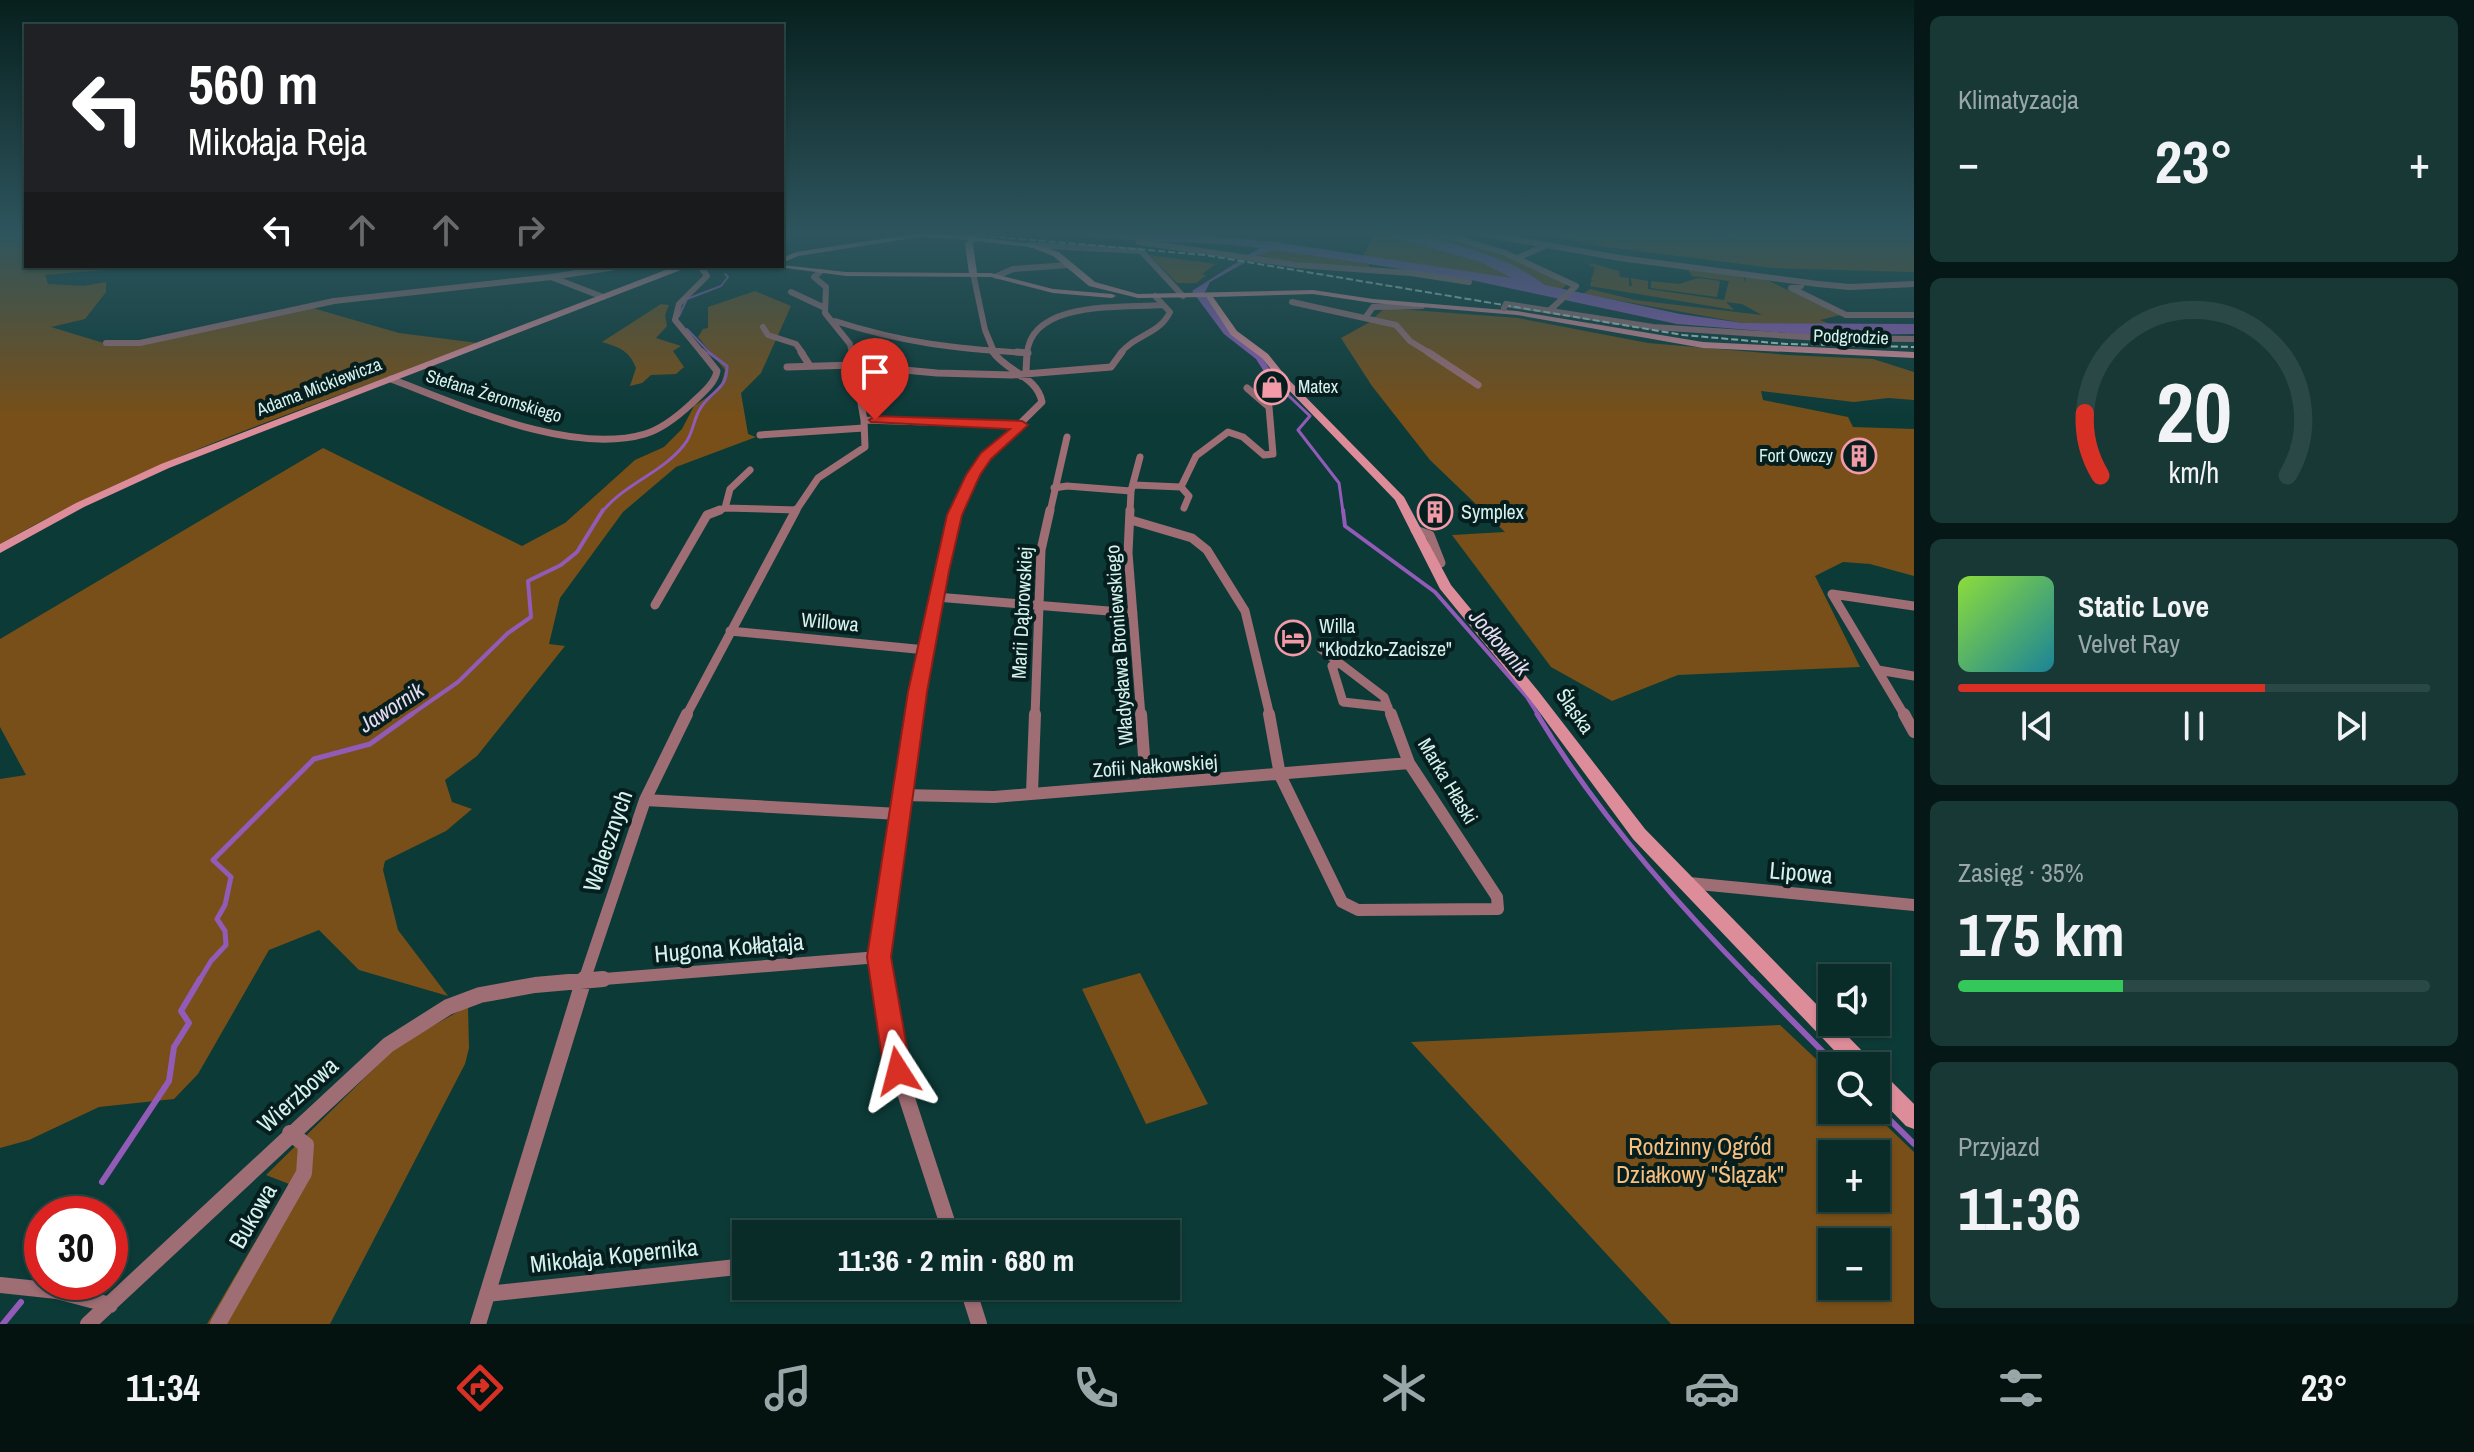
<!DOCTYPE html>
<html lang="pl">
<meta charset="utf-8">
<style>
:root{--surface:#092c29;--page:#173835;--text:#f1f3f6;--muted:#99a7a8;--line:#294846;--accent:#d93025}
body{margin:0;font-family:"Archivo Narrow",sans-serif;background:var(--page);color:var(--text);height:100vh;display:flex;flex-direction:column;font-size:30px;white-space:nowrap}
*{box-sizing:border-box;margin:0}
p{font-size:26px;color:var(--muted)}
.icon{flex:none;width:44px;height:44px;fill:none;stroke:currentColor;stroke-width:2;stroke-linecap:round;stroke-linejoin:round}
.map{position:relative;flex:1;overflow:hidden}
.details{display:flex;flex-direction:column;gap:16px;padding:16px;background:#051817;width:560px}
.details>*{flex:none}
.hud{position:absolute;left:24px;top:24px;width:760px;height:244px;border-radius:0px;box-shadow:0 2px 6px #0004,0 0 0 2px var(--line);background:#202124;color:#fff;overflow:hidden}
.fabs{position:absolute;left:1818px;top:964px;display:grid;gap:16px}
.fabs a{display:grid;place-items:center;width:72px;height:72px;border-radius:0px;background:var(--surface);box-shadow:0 2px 6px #0004,0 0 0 2px var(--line);font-size:40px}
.speed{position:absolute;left:24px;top:1196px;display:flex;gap:16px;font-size:40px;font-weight:700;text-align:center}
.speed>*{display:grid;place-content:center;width:104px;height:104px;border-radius:50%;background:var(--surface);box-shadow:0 2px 6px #0004,0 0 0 2px var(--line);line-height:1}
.speed .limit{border:12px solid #d22;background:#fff;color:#111}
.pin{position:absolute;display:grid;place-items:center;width:68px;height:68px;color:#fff;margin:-82px -34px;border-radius:50% 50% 50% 0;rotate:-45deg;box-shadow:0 0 8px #0007}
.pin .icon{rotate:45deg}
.me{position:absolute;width:88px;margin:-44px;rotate:351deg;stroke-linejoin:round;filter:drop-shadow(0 0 6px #0008)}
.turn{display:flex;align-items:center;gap:28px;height:168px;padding:0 32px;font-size:36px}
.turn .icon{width:104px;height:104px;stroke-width:2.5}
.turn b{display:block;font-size:56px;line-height:68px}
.lanes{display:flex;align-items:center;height:76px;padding:0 32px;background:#0003;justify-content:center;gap:40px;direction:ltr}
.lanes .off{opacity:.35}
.big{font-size:60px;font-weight:700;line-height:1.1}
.details .widget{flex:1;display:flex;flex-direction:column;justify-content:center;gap:12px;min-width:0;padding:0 28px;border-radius:12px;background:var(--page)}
.details .dial{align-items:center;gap:0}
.dial svg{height:208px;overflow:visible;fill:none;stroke:var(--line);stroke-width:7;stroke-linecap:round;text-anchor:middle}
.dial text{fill:var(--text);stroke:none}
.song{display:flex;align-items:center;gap:24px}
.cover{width:96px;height:96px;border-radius:12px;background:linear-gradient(135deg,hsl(90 70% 55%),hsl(190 70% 35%))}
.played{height:8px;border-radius:4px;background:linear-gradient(90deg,var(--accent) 65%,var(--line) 65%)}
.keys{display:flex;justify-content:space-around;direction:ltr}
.heat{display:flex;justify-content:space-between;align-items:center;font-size:44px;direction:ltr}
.charge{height:12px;border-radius:6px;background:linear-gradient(90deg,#34c759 35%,var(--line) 0)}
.trip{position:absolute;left:732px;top:1220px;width:448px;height:80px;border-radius:0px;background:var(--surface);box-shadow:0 2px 6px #0004,0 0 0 2px var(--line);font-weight:700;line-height:80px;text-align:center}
.dock{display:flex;height:128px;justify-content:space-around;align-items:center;background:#041210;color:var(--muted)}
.dock .icon{width:56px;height:56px}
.dock .on{color:var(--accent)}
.dock b{font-size:36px;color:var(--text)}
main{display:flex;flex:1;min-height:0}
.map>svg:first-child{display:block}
</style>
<main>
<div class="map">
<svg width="1914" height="1324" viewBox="0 0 1914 1324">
<rect width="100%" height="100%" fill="#0c3a37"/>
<path fill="#784f18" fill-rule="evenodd" d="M0 232H26V266H103V270L45 275 48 284 84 286 106 282V292L85 319 51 327 107 344H141L309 307 399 333 478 343C317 405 150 458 0 544Z
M1376 232C1393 232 1410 230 1426 232 1475 239 1522 264 1567 284L1561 290 1363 256Z
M1534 232H1711L1740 243 1719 232H1844L1909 236 1914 238V272L1773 268 1607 247Z
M1273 250 1369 264V270L1254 257Z
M1149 255 1216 264 1202 274 1206 276 1196 283H1177Z
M1591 263 1619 271 1620 277 1629 278V286H1632L1631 278 1648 281V289L1724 300 1729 281 1692 276 1687 268 1743 276 1745 282 1746 276 1765 279 1840 315 1820 320 1830 324 1743 323 1583 294 1590 289 1635 300 1762 315 1742 304 1726 302 1734 310 1590 286 1591 281H1596L1591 280 1595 267 1589 266Z
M1698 278 1720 281 1717 297 1651 288V281L1679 284Z
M755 291 791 306 761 373 741 393 748 434 756 437 676 467 623 512 560 598 549 644 565 646 477 756 445 780 452 802 472 809 446 831 385 861 383 870 398 930 448 996 359 970 319 930 269 950 198 1074 174 1099 99 1107 29 1140 0 1148V779L26 775 0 727V639L323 448 522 546 565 523 635 460 664 447 682 429 694 406 720 389 725 370 698 337 703 329 708 328V307Z
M661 304 669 305 665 315 667 326 656 338 681 346 673 351 684 367 676 374 651 375 642 383 630 386 636 368C629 350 620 348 602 342Z
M1385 308 1518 318 1648 343 1788 355 1873 359 1914 372V400L1888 398 1854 402 1761 391 1763 400 1848 417 1853 427 1914 429V576L1870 564 1843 562 1815 576 1860 667 1678 675 1612 701 1551 667 1452 535 1505 532 1430 460 1372 386 1341 338 1368 323Z
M1140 973 1208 1104 1146 1124 1082 989Z
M468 1006 469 1048 465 1064 330 1324H207L289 1184 266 1175 397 1046Z
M1780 1025 1832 1074V1110H1870L1914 1152V1324H1671L1411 1042ZM1832 1154H1876V1198H1832ZM1832 1242H1876V1286H1832Z"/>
<path fill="#915bb7" d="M1053 232 1187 234 1276 242 1512 278 1680 314 1743 323 1914 324V334L1811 335 1677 324 1471 280 1369 264 1273 250 1254 257 1246 256 1260 248C1191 239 1121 244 1053 232Z
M1239 261 1246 262 1210 282 1204 294 1231 334 1262 357 1277 381H1270L1256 359 1224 334 1192 291Z"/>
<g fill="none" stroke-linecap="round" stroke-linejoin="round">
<path stroke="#915bb7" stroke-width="2" d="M782 233 787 232
M679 316 687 299 721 286 728 277 725 274
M687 329 711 354"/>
<path stroke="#915bb7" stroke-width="3" d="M1271 379 1310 416 1298 430 1339 483 1343 512
M602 512C624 484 662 473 684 445 694 434 693 417 702 406 714 389 727 389 727 366L708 352"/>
<path stroke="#915bb7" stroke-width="4" d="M1343 510 1345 526 1435 592 1527 697 1539 716
M409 716 458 682 508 633 531 617 528 581 561 565 577 552 603 510"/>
<path stroke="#915bb7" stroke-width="5" d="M1537 714C1596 812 1674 901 1753 981
M199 981 211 961 226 945 225 931 217 919 225 905 231 877 213 860 314 759 370 744 412 714"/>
<path stroke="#915bb7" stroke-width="6" d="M1751 979 1837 1066
M1876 1106 1914 1144
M102 1182 169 1081 174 1047 189 1023 181 1011 200 979
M3 1324 21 1302"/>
<path fill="#915bb7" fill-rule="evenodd" d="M1376 232C1424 232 1513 255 1549 289L1539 292 1481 262Z"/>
<path stroke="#9f6d74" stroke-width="6" d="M906 232 931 235
M1435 232 1505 253 1576 286 1550 310
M1473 232 1620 258 1818 284 1850 287 1914 284
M1139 242 1297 265 1411 273 1469 282
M1031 245 1141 251
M1141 251 1183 296
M1517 258 1545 246
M701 267 707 276 679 304 675 320 703 354
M820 272 814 277 826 287 825 313 850 344 852 354
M973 273 985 330 995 354
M997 276 1013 269 1069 265
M1801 286 1791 288 1846 315H1914
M791 292 825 308
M603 297 551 277 622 266
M1292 302 1396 325 1410 341 1431 354
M1506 304 1653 327 1820 338 1914 339
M1365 318 1373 307 1422 306
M835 321C903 343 957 349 1028 353
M763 327 768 335 796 344 803 354
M106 343H140L334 301 551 277
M853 353 859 354
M1027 354C1031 300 1122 308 1162 305
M1120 354C1134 335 1160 334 1170 312L1155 296"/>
<path stroke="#9f6d74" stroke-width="7" d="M801 352 810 366
M1017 352 1028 353
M1428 352 1478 385
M853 353 904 370 937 373 1012 375 1111 367 1122 352
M787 367 854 365
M1021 376 1026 372 1027 352
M391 379C461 405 570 456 645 434 662 429 678 416 691 404 700 395 715 384 717 371L702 352
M864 420 1022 425
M760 435 864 428
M1134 485 1181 487 1196 456 1228 432 1243 437 1264 455 1273 454 1269 407 1247 388
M1181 487 1189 496 1184 508
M1054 488 1067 486 1131 491
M725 508 730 489 750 470
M715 512 725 508 796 510
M795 512 818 478 865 447 864 420 852 352
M956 512 982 461 1042 402C1037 376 1007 372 993 352
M1050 512 1067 437
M1130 512 1131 491 1140 457"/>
<path stroke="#9f6d74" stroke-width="9" d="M1130 510 1128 553 1141 716
M1131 520 1192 538 1207 550 1245 611 1270 716
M1415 530 1430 535 1441 563 1433 565
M1832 594 1905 716
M1832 594 1914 606
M936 597 1133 613
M655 605 707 515 720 510
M730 631 926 650
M1321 649 1384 697 1391 716
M1339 663 1332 666 1343 702 1388 707
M1878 670 1914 676
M686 716 796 510
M914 716 957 510
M1035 716 1041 550 1050 510"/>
<path stroke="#9f6d74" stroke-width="12" d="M1141 714 1146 784
M1269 714 1280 775 1342 902 1358 910 1498 909 1497 897 1409 763 1391 714
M1904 714 1914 732
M1032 793 1035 714
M902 795 994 797 1409 763
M645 800 899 814
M1689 883 1914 905
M579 981 879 957
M584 981 645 800 687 714
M883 981 879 957 915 714"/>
<path stroke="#9f6d74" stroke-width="16" d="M883 979 898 1071 951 1234
M0 1285 57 1291 110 1305
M967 1286 979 1324
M487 1294 746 1266
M88 1324 388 1045 448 1007 480 995 535 985 603 979
M218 1324 304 1173 306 1145 290 1133
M478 1324 584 979"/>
<path fill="#dd8c99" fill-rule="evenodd" d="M973 232H979L977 237 1033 244 1059 252 1095 282 1138 294 1313 290 1373 299 1517 311 1703 342 1914 352V358L1703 348 1517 315 1373 303 1313 294 1213 297 1237 331 1268 354 1288 379 1404 497 1451 585 1539 692 1645 829 1870 1059 1873 1066H1849L1633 839 1529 698 1440 589 1395 500 1282 383 1262 358 1231 335 1206 297 1138 298 1089 286 1053 256 1030 247 975 241 973 244 977 273H991L1053 289 1112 294 1116 296 1112 298 1053 293 991 277 846 276 771 266 782 265 846 272 969 273 965 244 968 240 920 237 798 256 782 263V258L796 252 920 233 970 236Z
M676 266H710L706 268H686L169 468 84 507 0 553V544L76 503 161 464Z
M1876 1070 1883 1073 1914 1104V1129L1906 1126 1876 1095Z"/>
<path stroke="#b7d7d4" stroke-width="2" stroke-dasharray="7 3" stroke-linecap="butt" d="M939 232 1205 255 1683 335 1786 344 1914 347"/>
<path stroke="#9f6d74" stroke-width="6" d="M1504 308 1506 304"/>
</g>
<linearGradient id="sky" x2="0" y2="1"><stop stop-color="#07201e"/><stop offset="0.56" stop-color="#2e555e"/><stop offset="1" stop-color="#2e555e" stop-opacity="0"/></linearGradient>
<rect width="1914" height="417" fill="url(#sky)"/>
<path fill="#d93025" stroke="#8d1f18" stroke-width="2" d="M875 416 1022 421 1028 425 991 459 980 475 962 515 949 571 927 692 891 957 911 1071 907 1080 898 1084 888 1080 884 1071 867 957 908 692 947 515 966 475 981 453 1010 429 871 422 869 420Z"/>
<defs>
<g id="shop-ring" transform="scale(1.8)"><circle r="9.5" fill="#061e1d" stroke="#f39aa9" stroke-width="1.5"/><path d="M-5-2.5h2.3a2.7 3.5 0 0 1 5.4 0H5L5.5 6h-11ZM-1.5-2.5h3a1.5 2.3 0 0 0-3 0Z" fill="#f39aa9"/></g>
<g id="building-ring" transform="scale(1.8)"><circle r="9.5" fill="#061e1d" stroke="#f39aa9" stroke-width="1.5"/><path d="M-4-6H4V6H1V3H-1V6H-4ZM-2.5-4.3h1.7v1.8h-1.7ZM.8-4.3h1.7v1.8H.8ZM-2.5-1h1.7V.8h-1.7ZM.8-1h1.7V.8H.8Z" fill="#f39aa9"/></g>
<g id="hotel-ring" transform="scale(1.8)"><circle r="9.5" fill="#061e1d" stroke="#f39aa9" stroke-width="1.5"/><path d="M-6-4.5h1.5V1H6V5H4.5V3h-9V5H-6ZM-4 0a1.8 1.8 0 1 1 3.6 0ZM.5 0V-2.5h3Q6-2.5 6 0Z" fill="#f39aa9"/></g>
</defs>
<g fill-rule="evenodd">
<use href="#shop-ring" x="1272" y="387"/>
<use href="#building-ring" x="1859" y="456"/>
<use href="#building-ring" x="1435" y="512"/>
<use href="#hotel-ring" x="1293" y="638"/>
</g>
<g text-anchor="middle" stroke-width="8" stroke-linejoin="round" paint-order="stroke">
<g font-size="18" fill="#d5f2ef" stroke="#061e1d">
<text transform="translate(1851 337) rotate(2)" y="6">Podgrodzie</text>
<text transform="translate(319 387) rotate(-21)" y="6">Adama Mickiewicza</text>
<text transform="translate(494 396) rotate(17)" y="6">Stefana Żeromskiego</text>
</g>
<g font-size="18" fill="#d5f2ef" stroke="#061e1d" text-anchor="start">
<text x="1298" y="393">Matex</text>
<text x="1833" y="462" text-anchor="end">Fort Owczy</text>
</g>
<g font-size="20" fill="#d5f2ef" stroke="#061e1d" text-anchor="start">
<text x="1461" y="519">Symplex</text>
<text x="1319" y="633">Willa<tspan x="1319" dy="23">"Kłodzko-Zacisze"</tspan></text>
</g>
<g font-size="20" fill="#d5f2ef" stroke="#061e1d">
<text transform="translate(1022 613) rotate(-87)" y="7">Marii Dąbrowskiej</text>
<text transform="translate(830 622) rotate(5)" y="7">Willowa</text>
<text transform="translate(1119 645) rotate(-94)" y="7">Władysława Broniewskiego</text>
<text transform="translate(1575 711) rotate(55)" y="7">Śląska</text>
<text transform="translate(1155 766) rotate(-4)" y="7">Zofii Nałkowskiej</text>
<text transform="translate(1448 781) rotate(59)" y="7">Marka Hłaski</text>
</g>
<g font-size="22" font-style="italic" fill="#e7daf2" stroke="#061e1d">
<text transform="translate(1500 642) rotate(49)" y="8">Jodłownik</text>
<text transform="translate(391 707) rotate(-33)" y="8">Jawornik</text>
</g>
<g font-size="24" fill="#d5f2ef" stroke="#061e1d">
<text transform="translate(608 841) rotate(-71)" y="8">Walecznych</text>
<text transform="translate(1801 873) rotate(5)" y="8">Lipowa</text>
<text transform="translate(729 948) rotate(-5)" y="8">Hugona Kołłątaja</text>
<text transform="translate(298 1095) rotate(-42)" y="8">Wierzbowa</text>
<text transform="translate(253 1216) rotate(-60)" y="8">Bukowa</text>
<text transform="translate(614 1256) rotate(-6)" y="8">Mikołaja Kopernika</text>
</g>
<g font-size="24" fill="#f9bf7e" stroke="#061e1d">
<text x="1700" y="1155">Rodzinny Ogród<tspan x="1700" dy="28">Działkowy "Ślązak"</tspan></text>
</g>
</g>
</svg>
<div class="fabs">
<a><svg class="icon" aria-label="sound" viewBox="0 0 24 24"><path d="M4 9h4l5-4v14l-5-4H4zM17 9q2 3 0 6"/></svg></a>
<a><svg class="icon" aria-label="search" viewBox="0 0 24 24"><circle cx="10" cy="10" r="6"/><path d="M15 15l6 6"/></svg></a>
<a>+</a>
<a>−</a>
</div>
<div class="speed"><div class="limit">30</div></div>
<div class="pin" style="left:875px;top:420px;background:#d93025"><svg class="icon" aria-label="arrive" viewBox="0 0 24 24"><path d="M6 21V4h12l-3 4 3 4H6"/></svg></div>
<svg class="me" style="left:898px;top:1071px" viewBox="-20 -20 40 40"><path d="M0-17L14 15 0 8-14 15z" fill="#d93025" stroke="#fff" stroke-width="4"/></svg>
<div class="trip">11:36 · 2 min · 680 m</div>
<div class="hud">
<div class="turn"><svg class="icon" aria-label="left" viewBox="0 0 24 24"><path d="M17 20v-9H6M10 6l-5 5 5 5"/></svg><div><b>560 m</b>Mikołaja Reja</div></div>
<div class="lanes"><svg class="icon" aria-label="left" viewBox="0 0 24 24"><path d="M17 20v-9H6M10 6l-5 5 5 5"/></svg><svg class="icon off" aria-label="ahead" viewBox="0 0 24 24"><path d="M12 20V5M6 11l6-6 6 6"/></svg><svg class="icon off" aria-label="ahead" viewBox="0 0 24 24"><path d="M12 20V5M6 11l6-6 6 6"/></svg><svg class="icon off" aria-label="right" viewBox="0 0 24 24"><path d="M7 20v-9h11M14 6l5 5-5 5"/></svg></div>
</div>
</div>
<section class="details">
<div class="widget"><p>Klimatyzacja</p>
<div class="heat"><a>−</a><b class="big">23°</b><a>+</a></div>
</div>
<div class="widget dial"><svg viewBox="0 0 100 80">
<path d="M14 69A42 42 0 1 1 86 69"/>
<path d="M14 69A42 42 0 0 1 8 45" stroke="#d93025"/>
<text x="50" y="56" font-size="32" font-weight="700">20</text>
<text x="50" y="72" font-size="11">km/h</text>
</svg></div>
<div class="widget">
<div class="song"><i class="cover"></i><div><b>Static Love</b><p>Velvet Ray</p></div></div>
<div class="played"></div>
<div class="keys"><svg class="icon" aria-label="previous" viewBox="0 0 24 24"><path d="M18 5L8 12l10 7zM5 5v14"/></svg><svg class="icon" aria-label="pause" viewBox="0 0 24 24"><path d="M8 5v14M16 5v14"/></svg><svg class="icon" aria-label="next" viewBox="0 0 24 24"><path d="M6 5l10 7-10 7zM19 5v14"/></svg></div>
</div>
<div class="widget"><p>Zasięg · 35%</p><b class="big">175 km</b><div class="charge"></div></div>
<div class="widget"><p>Przyjazd</p><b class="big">11:36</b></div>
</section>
</main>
<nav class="dock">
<b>11:34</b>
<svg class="icon on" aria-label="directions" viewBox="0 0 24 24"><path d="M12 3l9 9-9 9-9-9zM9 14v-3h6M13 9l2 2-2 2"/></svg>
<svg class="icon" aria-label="music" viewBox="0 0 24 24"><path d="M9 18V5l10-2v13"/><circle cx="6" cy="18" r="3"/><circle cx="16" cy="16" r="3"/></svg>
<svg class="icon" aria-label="phone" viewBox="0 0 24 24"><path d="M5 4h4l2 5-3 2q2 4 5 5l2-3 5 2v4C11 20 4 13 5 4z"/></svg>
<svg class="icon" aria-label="climate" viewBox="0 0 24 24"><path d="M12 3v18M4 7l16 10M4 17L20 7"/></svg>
<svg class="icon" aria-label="car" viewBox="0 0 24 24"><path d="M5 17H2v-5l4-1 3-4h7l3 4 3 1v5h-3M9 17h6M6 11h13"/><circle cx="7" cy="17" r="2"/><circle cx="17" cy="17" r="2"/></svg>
<svg class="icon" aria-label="filters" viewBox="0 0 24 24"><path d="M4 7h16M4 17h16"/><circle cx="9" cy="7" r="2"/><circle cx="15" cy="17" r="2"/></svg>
<b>23°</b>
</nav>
